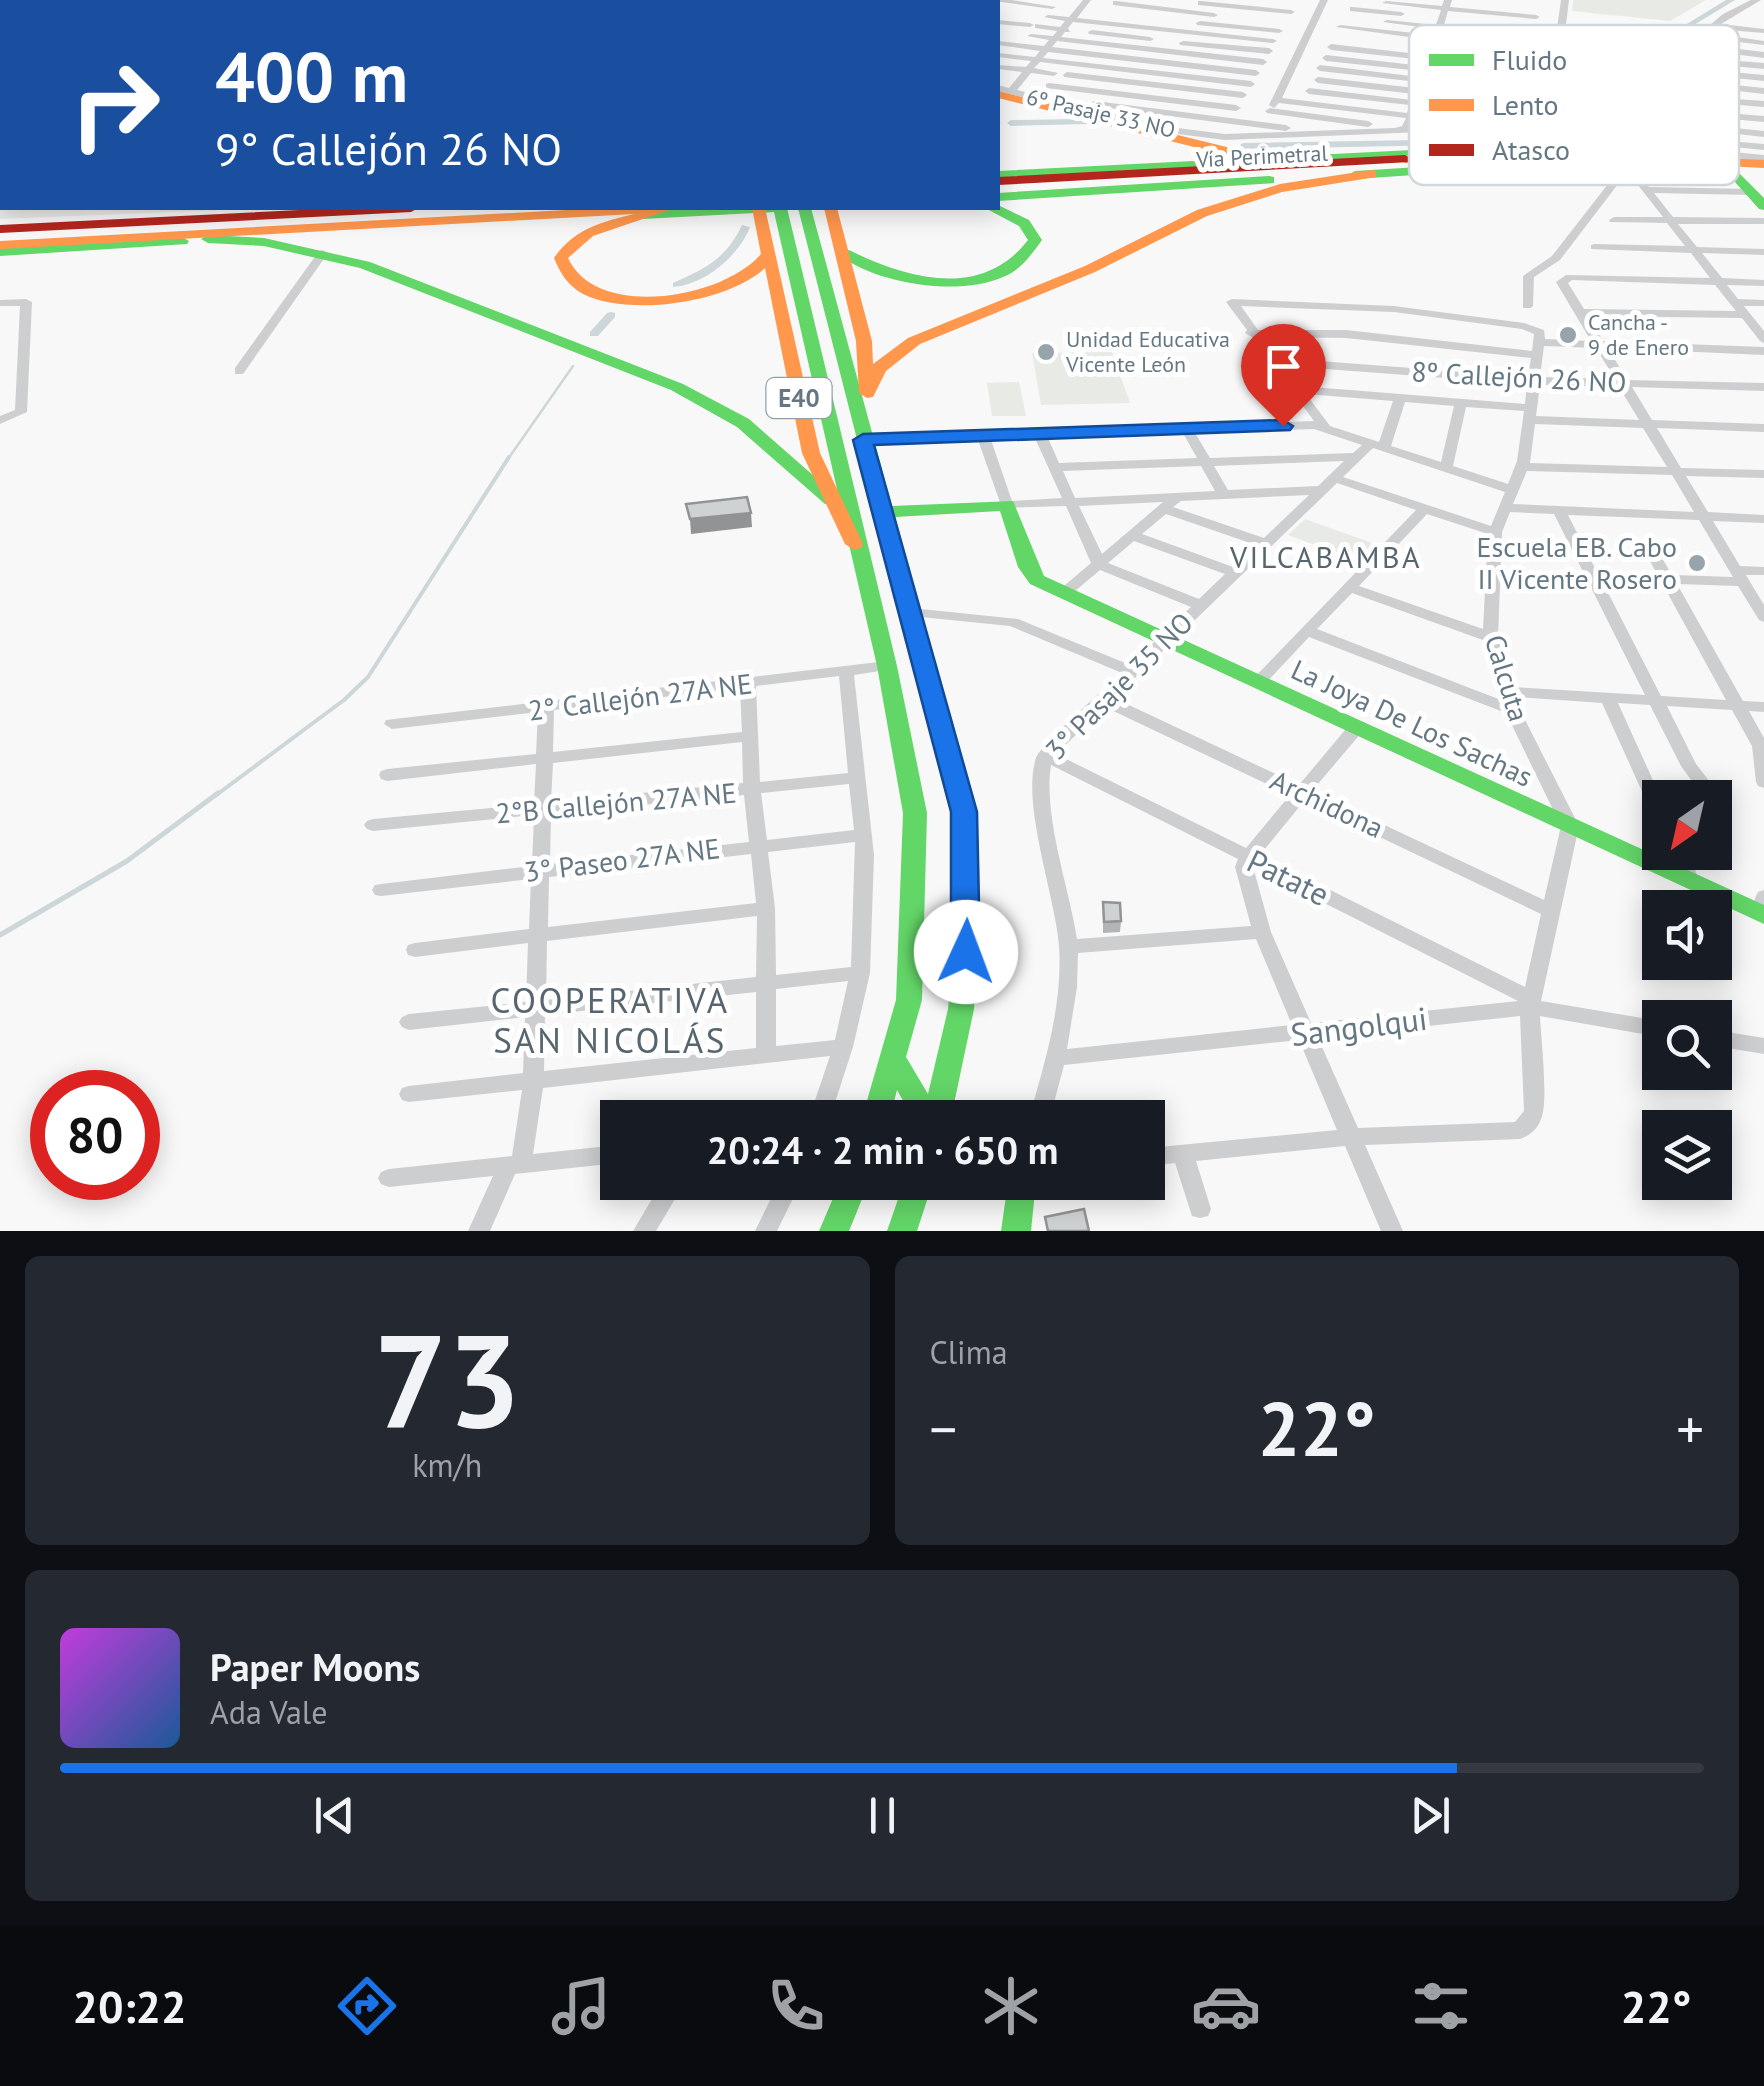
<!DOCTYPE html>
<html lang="es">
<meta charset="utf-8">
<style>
:root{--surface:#171b24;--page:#242831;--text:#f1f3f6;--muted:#9ea1a6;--line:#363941;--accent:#1a73e8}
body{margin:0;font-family:"PT Sans",sans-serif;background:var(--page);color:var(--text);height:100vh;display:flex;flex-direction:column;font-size:38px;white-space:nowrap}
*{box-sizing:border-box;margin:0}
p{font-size:32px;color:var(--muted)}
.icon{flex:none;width:55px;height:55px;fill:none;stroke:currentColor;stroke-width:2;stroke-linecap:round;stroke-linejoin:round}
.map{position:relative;height:1231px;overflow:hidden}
.panel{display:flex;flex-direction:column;gap:25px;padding:25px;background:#0d0f14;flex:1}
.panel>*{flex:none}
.hud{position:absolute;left:0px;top:0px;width:1000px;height:210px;box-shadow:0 5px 25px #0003;background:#1a4fa0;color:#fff;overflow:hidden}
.needle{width:65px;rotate:214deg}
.tools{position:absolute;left:1642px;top:780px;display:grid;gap:20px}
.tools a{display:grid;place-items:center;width:90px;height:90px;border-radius:0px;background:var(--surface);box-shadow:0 5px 25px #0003;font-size:50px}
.speed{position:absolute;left:30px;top:1070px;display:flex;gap:20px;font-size:50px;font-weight:700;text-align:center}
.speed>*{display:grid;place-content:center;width:130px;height:130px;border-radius:50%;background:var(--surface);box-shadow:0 5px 25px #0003;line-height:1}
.speed .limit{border:15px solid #d22;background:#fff;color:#111}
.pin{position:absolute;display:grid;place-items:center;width:85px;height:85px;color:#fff;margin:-102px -42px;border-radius:50% 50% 50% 0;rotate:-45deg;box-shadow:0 0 10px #0007}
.pin .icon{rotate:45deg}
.me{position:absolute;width:110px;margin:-55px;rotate:2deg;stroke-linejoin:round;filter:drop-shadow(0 0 8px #0008)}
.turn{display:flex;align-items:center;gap:35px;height:210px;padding:0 50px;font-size:45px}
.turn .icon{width:130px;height:130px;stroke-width:2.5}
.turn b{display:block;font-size:70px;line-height:85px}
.big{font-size:75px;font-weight:600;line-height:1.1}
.panel .tile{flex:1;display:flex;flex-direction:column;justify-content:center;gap:15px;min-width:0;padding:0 35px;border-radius:15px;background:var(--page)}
.panel .dial{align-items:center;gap:0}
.dial b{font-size:130px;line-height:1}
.song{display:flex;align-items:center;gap:30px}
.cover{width:120px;height:120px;border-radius:15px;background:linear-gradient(135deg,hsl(290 70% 55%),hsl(210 70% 35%))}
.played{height:10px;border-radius:5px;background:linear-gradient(90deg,var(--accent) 85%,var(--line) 85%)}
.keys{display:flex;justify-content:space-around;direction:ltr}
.heat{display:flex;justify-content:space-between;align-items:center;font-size:55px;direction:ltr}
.panel .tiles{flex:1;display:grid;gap:25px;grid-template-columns:1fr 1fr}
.tile:last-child{grid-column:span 2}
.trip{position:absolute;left:600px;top:1100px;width:565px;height:100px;border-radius:0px;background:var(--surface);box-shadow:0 5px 25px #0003;font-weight:600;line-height:100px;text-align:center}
.menu{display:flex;height:160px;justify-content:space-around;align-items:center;background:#090b0e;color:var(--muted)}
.menu .icon{width:70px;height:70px}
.menu .current{color:var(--accent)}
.menu b{font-size:45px;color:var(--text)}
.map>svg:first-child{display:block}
</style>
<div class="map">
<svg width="1764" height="1231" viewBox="0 0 1764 1231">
<rect width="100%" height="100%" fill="#f8f8f8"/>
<path fill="#e8eae5" d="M0 0H363L376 2H2V208H267L0 219Z
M1573 0H1706L1670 21 1572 11Z
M1112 352 1130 403 1041 405 1032 353Z
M1019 382 1026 416H992L987 383Z
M1305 519 1375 544 1359 561 1288 535Z"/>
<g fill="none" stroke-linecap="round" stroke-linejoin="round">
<path stroke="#cdd6d9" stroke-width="2.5" d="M508 459 573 366"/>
<path stroke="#cdd6d9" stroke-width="4" d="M215 796 344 700 368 677 509 457"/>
<path stroke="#cdd6d9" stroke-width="5" d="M0 935 127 861 218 793"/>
<path fill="#cdd6d9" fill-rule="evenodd" d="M1726 0H1735L1684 31 1666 111 1659 122H1653L1652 120 1658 111 1677 30Z
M1084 119 1088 122 1087 124 1011 126 1007 123 1011 120Z
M1598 137 1602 140 1601 142 1243 149 1239 146 1243 143Z
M742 225 750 227C739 256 704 285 673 287V283C706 268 726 259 742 225Z
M611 312 615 313V317L598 336H590V332L607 313Z"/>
<path fill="#cdcecf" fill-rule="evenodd" d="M796 0H823L826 2H802Z
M893 0H920L923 2H899Z
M987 0H1011L1056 7 1052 9Z
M1083 0H1091L1077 18 1273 39 1277 41 1273 43 1073 22 1068 28 1070 32H1065L1061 37 1263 59 1267 62 1263 65 1057 41 1052 47 1256 70 1260 73 1256 76 1048 52 1043 58 1251 81 1255 84 1251 87 1040 62 1034 68 1058 73 1054 76 1031 73 1017 90 1170 127 1225 134 1395 128 1402 126 1406 118 1279 103 1274 108 1269 105 1320 0H1328L1282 98 1407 113 1410 105 1309 94 1305 91 1309 88 1412 100 1414 94 1318 83 1314 80 1318 77 1415 88 1418 82 1320 71 1316 68 1320 65 1419 77 1421 71 1326 61 1322 58 1326 55 1423 66 1425 60 1331 50 1327 47 1331 44 1426 55 1428 50 1420 47 1429 45 1431 40 1336 27 1340 25 1433 35 1435 29 1383 22 1387 20 1436 25 1441 10 1382 3 1386 1 1442 6 1444 0H1452L1450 7 1536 15 1540 17 1536 19 1448 11 1444 25 1532 35 1536 37 1532 39 1442 30 1441 36 1446 39 1439 41 1438 46 1531 55 1535 58 1531 61 1436 51 1434 56 1528 66 1532 69 1528 72 1433 61 1431 67 1521 76 1525 79 1521 82 1429 72 1428 78 1524 88 1528 91 1524 94 1426 83 1424 89 1521 100 1526 103 1521 106 1422 94 1420 101 1518 112 1523 115 1518 118 1419 106 1416 114 1446 117 1451 120 1446 123 1414 119 1410 127 1540 122 1546 106 1561 0H1569L1556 106 1547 127 1225 140 1170 133 998 91V85L1009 88 1022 72 998 69V65L1026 67 1031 61 998 57V53L1035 57 1040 51 998 45V41L1044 46 1049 40 1027 36 1031 34 1053 36 1057 31 1035 28V24L1060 27 1065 21 1044 17 1048 15 1069 17Z
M1751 0H1761L1721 24 1764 29V33L1715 29 1709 33 1764 41V45L1705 38 1704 45 1764 52V58L1703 50 1701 58 1764 63V69L1700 63 1698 69 1764 75V81L1697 74 1695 81 1764 88V94L1694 86 1692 96 1764 101V107L1691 101 1689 110 1764 116V122L1687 115 1686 123 1764 131V137L1684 128 1682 137 1764 144V150L1681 142 1680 147 1764 155V161L1679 152 1676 158H1670V139L1675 127 1673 125 1676 123 1698 35 1723 14Z
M1116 1 1214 13 1218 15 1214 17 1113 5V1Z
M1201 1 1291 10 1295 12 1291 14 1198 5V1Z
M1353 7 1401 12 1405 14 1401 16 1350 11V7Z
M998 20 1030 23 1034 25 1030 27 998 24Z
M1200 21 1279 29 1283 31 1279 33 1197 25 1196 23Z
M1092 30 1150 37 1154 39 1150 41 1089 34 1088 32Z
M1183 41 1269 48 1273 51 1269 54 1180 45 1179 43Z
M1067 72 1243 92 1247 95 1243 98 1064 77 1063 75Z
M1049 83 1236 105 1241 108 1236 111 1046 88V84Z
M1095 101 1286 125 1291 128 1286 131 1092 106V102Z
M1270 108 1368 121 1373 124 1368 127 1267 113 1265 111Z
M1600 161H1606L1618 184 1560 260 1534 277 1533 306 1531 308H1523V276L1552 256 1608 184 1598 163Z
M1623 162H1629L1649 187 1752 189 1757 192 1752 195 1654 193 1673 217 1764 218V224H1678L1697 247 1764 249V255L1702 253 1722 278 1764 280V286L1727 285 1738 299 1764 300V306H1744L1764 331V343L1760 341 1742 318 1588 316 1603 341 1764 347V355L1608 348 1627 380 1764 383V391L1632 387 1652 420 1764 424V432L1657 428 1681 468 1764 470V478L1686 476 1708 512 1764 515V523L1713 521 1740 566 1764 567V575H1746L1764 605V622L1759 620 1738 586 1677 584 1743 701 1764 702V712L1749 711 1764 738V788L1758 786 1756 782 1752 746 1732 710 1667 706 1696 764 1720 795 1715 800V798H1704L1681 766 1650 705 1618 703 1661 798 1660 820 1654 818 1602 703 1516 697 1520 710 1579 826 1541 1001 1660 1021V1037L1540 1016C1541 1038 1548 1098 1542 1116 1539 1128 1531 1135 1520 1139L1365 1145 1403 1231H1381L1345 1146 1196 1161 1211 1209 1208 1216 1200 1218 1192 1216 1175 1163 1148 1166V1148L1337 1130 1299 1040 1064 1065 1050 1118H1029C1045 1062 1063 1004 1059 946 1055 895 1021 804 1036 758 1041 744 1107 687 1122 673L1010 626 911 616 904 612 911 608 1018 619 1130 665 1191 607 1100 570 1068 597H1058L1056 594 1058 591 1091 563 1066 506 1002 508 978 440 863 444 857 440 863 436 1314 421 1272 364H1269L1268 359 1252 337 1245 333 1247 330 1226 302 1232 299 1394 306 1524 323 1544 330 1545 339 1591 341 1556 282 1566 275 1710 278 1691 253 1591 249V245L1595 244 1685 246 1667 223 1610 222 1609 220 1614 217H1663L1623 166ZM1572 280 1715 285 1736 311 1584 309 1568 283ZM1241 306 1394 312 1522 329 1534 334 1532 351 1346 330H1258ZM1264 337 1346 338 1531 358 1528 377 1280 358ZM1544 346 1596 348 1615 379 1540 377ZM1285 366 1527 384 1525 404 1300 386ZM1540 385 1619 387 1639 420 1536 416ZM1306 394 1393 401 1379 442 1330 426ZM1405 402 1454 406 1441 462 1391 446ZM1466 407 1524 411 1517 461 1508 484 1453 466ZM1535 424 1643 428 1667 467 1530 463ZM1314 429 1362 445 1353 453 1210 458 1195 433ZM1183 433 1197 458 1059 463 1048 438ZM1035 438 1062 498 1012 501 991 440ZM1373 448 1505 492 1491 526 1343 477ZM1344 461 1318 486 1228 490 1214 466ZM1201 466 1215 491 1075 498 1063 471ZM1527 471 1672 475 1694 512 1513 504ZM1337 483 1416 510 1249 683 1251 686H1263L1309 637 1506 713 1561 826 1544 900 1312 791 1362 732 1364 728 1362 724H1350L1299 785 1114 698ZM1309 495 1264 538 1173 507 1181 501ZM1163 502 1102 554 1079 506ZM1510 512 1554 514 1645 695 1513 687 1498 637 1502 532ZM1166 514 1256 545 1233 567 1142 534ZM1427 514 1488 534 1483 629 1359 586ZM1568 515 1699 520 1733 577 1672 575 1662 558 1657 557 1650 561 1657 574 1597 572ZM1134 541 1225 574 1199 599 1108 563ZM1602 581 1662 583 1726 700 1661 696ZM1352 593 1483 640 1501 700 1317 629ZM1105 707 1290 795 1246 848 1056 754ZM1051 765 1238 859 1235 867 1251 926 1077 939C1069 887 1043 816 1051 765ZM1304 801 1541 914 1525 987 1260 855ZM1253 867 1518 1001 1311 1023 1271 932ZM1256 939 1292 1025 1067 1049 1077 987 1078 953ZM1520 1016 1524 1111 1515 1122 1358 1128 1318 1038Z
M323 250 328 253 243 374H235V368L319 251Z
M26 299 32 302 27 412 0 424V416L15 410 20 306H0V300Z
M887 661 895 666 893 669 854 675 874 855 870 973 853 1047 830 1118H809L830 1056 543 1088 533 1154 618 1145V1163L515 1174 490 1231H468L493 1176 389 1187 381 1184 378 1178 381 1172 389 1169 512 1156 522 1090 409 1102 402 1100 399 1094 402 1088 409 1086 523 1073 525 1017 409 1030 402 1027 399 1022 402 1017 409 1014 526 1002 528 943 415 957 408 955 406 950 408 945 415 943 529 929 531 879 381 896 375 895 372 890 375 885 381 884 532 866 534 815 373 831 367 829 364 825 367 821 373 819 534 804 536 764 387 781 381 779 379 775 381 771 387 769 536 754 538 712 392 729 384 724 386 720ZM839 676 848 773 760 782 756 686ZM740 688 742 732 553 752 554 710ZM742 742 743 783 551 802 553 763ZM849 784 854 830 767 840 761 793ZM744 795 749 842 550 864 551 814ZM855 842 851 967 776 975 775 908 768 852ZM751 854 756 903 548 927 549 877ZM757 916 756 977 546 1000 547 941ZM848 981 835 1040 776 1046V989ZM756 992V1048L544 1071 545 1015Z
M1669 852H1687L1700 881 1697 886 1691 887 1685 886Z
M1764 890V920L1763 921 1756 919C1752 911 1753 900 1758 892Z
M1715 1030 1764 1038V1054L1715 1046Z
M662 1182H685L656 1231H633Z
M779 1182H801L777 1231H755Z"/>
<path fill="#63d668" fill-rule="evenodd" d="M709 0H719V2H709Z
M730 0H740V2H730Z
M750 0H760V2H750Z
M763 0H773V2H763Z
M1412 150 1418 154 1417 157 998 179V171Z
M1529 160 1534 161V167L1355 179 1348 175 1355 171Z
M1732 166 1764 198V210L1759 209 1727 173 1725 170Z
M1269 176 1274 177V183L998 201V193Z
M998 205 1029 220 1042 240C1031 255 1021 270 1003 277 958 297 874 284 837 253L849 250C907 279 982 300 1028 240L1019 226 985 208Z
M706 208H787L897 666 927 813 922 1000 906 1057 928 1094 948 1009 956 923 952 812 798 208H811L892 506 1013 501 1044 576 1764 905V924L1030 584 1018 567 1000 511 895 517 976 812 980 923 974 1009 951 1118H913L897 1090 890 1118H862L896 1000 903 813 877 666 839 501 831 505 825 504 737 427 671 390 360 268 264 246 208 243 201 239 208 235 264 238 370 262 683 384 749 419 839 498 774 212 643 219 636 215 643 211Z
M182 237 189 241 187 244 0 256V248Z
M840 1182H869L849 1231H819Z
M904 1182H933L917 1231H887Z
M1008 1182H1036L1031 1231H1001Z"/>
<path fill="#ff974d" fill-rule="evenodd" d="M998 91 1243 151 1244 154 1238 158 998 98Z
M1533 148 1764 160V168L1533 156 1405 163 1399 159 1405 155Z
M1371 170 1376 171V177L1282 192 1207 216 1095 272 920 344 886 371 873 397 867 398 859 393 856 341 824 208H837L872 341 873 364 908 338 1085 266 1197 210 1280 184Z
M603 208H675L593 236 568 258C597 321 724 298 761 254L752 208H765L820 453 863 544 861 548 854 550 845 544 802 453 765 268C727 303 629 317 583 294 568 286 560 273 554 258 574 229 601 222 634 214L0 249V241Z"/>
<path fill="#b3261e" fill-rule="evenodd" d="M1405 155 1411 159 1410 162 998 185V177Z
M340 208H418L411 212 0 233V225Z"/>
</g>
<path fill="#b2b5b5" d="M1103 902 1121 921 1120 932 1103 933Z"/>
<path fill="#919394" d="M751 513 752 527 691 534 690 519Z"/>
<path fill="#cfd2d3" stroke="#919394" stroke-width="2.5" d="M668 0H707V2H664Z
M747 497 751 513 690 519 686 504Z
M1103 902 1120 903 1121 921 1104 922Z
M1084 1209 1089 1231H1048L1045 1217Z"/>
<path fill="#1a73e8" stroke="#114b97" stroke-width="2.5" d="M1283 420 1293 426 1290 430 874 445 977 812 980 952 976 959 966 962 955 959 951 952V812L853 440 863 434Z"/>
<g fill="#98a4ac" stroke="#fff" stroke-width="4">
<circle cx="1568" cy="335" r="10"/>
<circle cx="1046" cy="352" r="10"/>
<circle cx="1697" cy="563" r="10"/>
</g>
<g text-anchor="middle" stroke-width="10" stroke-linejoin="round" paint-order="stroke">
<g font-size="22" fill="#647783" stroke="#fff">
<text transform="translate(1101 113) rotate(13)" y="8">6º Pasaje 33 NO</text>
<text transform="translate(1262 156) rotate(-3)" y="8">Vía Perimetral</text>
</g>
<g font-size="22" fill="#647783" stroke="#fff" text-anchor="start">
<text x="1588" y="330">Cancha -<tspan x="1588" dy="25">9 de Enero</tspan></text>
<text x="1066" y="347">Unidad Educativa<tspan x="1066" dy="25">Vicente León</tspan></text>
</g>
<rect fill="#fff" stroke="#92a0a8" stroke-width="2.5" x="766.5" y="378" width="65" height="40" rx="8"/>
<g font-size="25" font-weight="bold" fill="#647783">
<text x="799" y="407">E40</text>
</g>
<g font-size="28" fill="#647783" stroke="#fff">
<text transform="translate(1519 377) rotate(3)" y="10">8º Callejón 26 NO</text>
<text transform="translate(1507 678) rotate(73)" y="10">Calcuta</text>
<text transform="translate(1119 686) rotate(-45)" y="10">3° Pasaje 35 NO</text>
<text transform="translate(640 697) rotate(-7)" y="10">2° Callejón 27A NE</text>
<text transform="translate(1412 723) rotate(25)" y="10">La Joya De Los Sachas</text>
<text transform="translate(616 803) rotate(-5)" y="10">2°B Callejón 27A NE</text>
<text transform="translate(1327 804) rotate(25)" y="10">Archidona</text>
<text transform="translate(622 860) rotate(-7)" y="10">3° Paseo 27A NE</text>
</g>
<g font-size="28" fill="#647783" stroke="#fff" text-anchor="end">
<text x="1677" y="557">Escuela EB. Cabo<tspan x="1677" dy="32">II Vicente Rosero</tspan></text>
</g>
<g font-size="30" letter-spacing="2.5" fill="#56656e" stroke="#fff">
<text x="1326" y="568">VILCABAMBA</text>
</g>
<g font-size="32" fill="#647783" stroke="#fff">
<text transform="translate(1288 878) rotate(26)" y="11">Patate</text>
<text transform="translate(1359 1027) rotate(-7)" y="11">Sangolqui</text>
</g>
<g font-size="35" letter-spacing="2.5" fill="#56656e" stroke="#fff">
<text x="610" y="1013">COOPERATIVA<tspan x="610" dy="40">SAN NICOLÁS</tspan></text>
</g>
</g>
<rect x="1409" y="25" width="330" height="160" rx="15" fill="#fff" stroke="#d0d6da" stroke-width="2.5"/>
<rect x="1429" y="54" width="45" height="12" fill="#63d668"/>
<rect x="1429" y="99" width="45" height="12" fill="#ff974d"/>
<rect x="1429" y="144" width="45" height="12" fill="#b3261e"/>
<g font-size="28" fill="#647783">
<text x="1492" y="70">Fluido</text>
<text x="1492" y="115">Lento</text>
<text x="1492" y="160">Atasco</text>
</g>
</svg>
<div class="tools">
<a><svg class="needle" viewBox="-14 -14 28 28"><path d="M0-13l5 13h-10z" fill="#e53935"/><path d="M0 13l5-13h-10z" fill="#9ea1a6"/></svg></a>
<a><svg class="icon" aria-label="sound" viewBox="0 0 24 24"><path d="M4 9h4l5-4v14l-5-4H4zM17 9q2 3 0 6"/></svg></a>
<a><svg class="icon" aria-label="search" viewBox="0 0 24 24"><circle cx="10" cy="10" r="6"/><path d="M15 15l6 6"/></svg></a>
<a><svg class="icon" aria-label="layers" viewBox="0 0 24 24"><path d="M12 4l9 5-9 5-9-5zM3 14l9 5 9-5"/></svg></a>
</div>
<div class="speed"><div class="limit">80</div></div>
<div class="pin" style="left:1283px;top:426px;background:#d93025"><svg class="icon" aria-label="arrive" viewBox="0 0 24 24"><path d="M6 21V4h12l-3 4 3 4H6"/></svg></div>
<svg class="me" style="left:966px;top:952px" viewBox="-20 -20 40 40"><circle r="19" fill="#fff"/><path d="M0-13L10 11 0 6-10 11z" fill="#1a73e8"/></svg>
<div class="trip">20:24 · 2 min · 650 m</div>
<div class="hud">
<div class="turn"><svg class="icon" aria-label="right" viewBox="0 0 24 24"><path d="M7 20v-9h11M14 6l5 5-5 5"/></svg><div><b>400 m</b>9° Callejón 26 NO</div></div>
</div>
</div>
<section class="panel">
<div class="tiles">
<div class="tile dial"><b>73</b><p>km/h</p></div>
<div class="tile"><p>Clima</p>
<div class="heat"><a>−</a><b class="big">22°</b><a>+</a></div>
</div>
<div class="tile">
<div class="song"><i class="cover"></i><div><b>Paper Moons</b><p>Ada Vale</p></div></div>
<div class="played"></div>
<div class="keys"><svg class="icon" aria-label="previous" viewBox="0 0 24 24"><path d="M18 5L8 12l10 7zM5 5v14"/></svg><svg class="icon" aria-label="pause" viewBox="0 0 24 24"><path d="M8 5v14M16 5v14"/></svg><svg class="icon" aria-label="next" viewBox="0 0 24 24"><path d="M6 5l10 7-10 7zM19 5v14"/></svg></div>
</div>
</div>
</section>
<nav class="menu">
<b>20:22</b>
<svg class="icon current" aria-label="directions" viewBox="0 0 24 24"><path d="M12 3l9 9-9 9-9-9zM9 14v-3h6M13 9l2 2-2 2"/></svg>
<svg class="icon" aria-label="music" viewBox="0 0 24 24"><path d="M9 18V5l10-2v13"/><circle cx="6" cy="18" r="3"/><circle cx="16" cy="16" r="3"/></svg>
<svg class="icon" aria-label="phone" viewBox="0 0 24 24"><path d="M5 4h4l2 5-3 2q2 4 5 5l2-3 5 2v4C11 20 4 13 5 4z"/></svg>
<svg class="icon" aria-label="climate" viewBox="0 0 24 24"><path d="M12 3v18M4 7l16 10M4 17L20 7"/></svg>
<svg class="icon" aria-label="car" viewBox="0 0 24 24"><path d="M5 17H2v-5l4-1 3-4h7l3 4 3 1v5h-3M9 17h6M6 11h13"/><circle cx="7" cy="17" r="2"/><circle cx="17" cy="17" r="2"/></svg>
<svg class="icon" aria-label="filters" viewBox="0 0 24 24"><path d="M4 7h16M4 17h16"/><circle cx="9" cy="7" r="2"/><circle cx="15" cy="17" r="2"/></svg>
<b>22°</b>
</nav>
